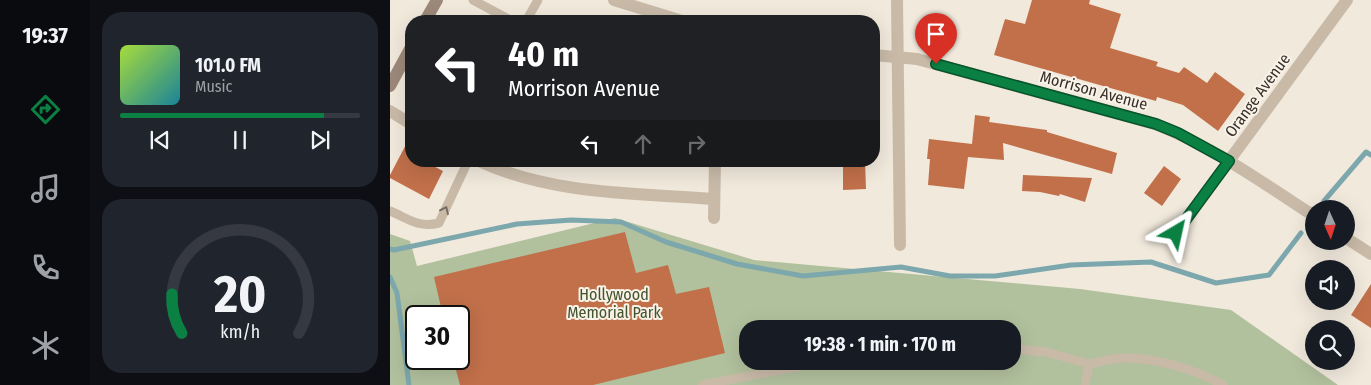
<!DOCTYPE html>
<meta charset="utf-8">
<style>
:root{--surface:#171b24;--page:#20242c;--text:#f1f3f6;--muted:#9ea1a6;--line:#363941;--accent:#0b8043}
body{margin:0;font-family:"Fira Sans Condensed",sans-serif;background:var(--page);color:var(--text);height:100vh;display:flex;flex-direction:column;font-size:19px;white-space:nowrap}
*{box-sizing:border-box;margin:0}
p{font-size:16px;color:var(--muted)}
.icon{flex:none;width:28px;height:28px;fill:none;stroke:currentColor;stroke-width:2;stroke-linecap:round;stroke-linejoin:round}
.map{position:relative;flex:1;overflow:hidden}
.sheet{display:flex;flex-direction:column;gap:12px;padding:12px;background:#0d0f14;width:300px}
.sheet>*{flex:none}
.banner{position:absolute;left:15px;top:15px;width:475px;height:152px;border-radius:20px;box-shadow:0 5px 20px #0002;background:#202124;color:#fff;overflow:hidden}
.needle{width:32px;rotate:177deg}
.tools{position:absolute;left:915px;top:200px;display:grid;gap:10px}
.tools a{display:grid;place-items:center;width:50px;height:50px;border-radius:50%;background:var(--surface);box-shadow:0 5px 20px #0002;font-size:25px}
.speed{position:absolute;left:15px;top:305px;display:flex;gap:10px;font-size:25px;font-weight:700;text-align:center}
.speed>*{display:grid;place-content:center;width:65px;height:65px;border-radius:50%;background:var(--surface);box-shadow:0 5px 20px #0002;line-height:1}
.speed .limit{border:2px solid #111;border-radius:8px;background:#fff;color:#111}
.pin{position:absolute;display:grid;place-items:center;width:42px;height:42px;color:#fff;margin:-51px -21px;border-radius:50% 50% 50% 0;rotate:-45deg;box-shadow:0 0 5px #0007}
.pin .icon{rotate:45deg}
.me{position:absolute;width:55px;margin:-28px;rotate:36deg;stroke-linejoin:round;filter:drop-shadow(0 0 4px #0008)}
.turn{display:flex;align-items:center;gap:18px;height:105px;padding:0 20px;font-size:22px}
.turn .icon{width:65px;height:65px;stroke-width:2.5}
.turn b{display:block;font-size:35px;line-height:42px}
.lanes{display:flex;align-items:center;height:48px;padding:0 20px;background:#0003;justify-content:center;gap:25px;direction:ltr}
.lanes .off{opacity:.35}
.sheet .card{flex:1;display:flex;flex-direction:column;justify-content:center;gap:8px;min-width:0;padding:0 18px;border-radius:20px;background:var(--page)}
.sheet .dial{align-items:center;gap:0}
.dial svg{height:130px;overflow:visible;fill:none;stroke:var(--line);stroke-width:7;stroke-linecap:round;text-anchor:middle}
.dial text{fill:var(--text);stroke:none}
.song{display:flex;align-items:center;gap:15px}
.cover{width:60px;height:60px;border-radius:8px;background:linear-gradient(135deg,hsl(80 70% 55%),hsl(190 70% 35%))}
.played{height:5px;border-radius:2px;background:linear-gradient(90deg,var(--accent) 85%,var(--line) 85%)}
.keys{display:flex;justify-content:space-around;direction:ltr}
.trip{position:absolute;left:349px;top:320px;width:282px;height:50px;border-radius:20px;background:var(--surface);box-shadow:0 5px 20px #0002;font-weight:700;line-height:50px;text-align:center}
main{display:flex;flex:1;min-height:0}
.tabs{display:flex;flex-direction:column;width:90px;justify-content:space-around;align-items:center;background:#090b0e;color:var(--muted)}
.tabs .icon{width:35px;height:35px}
.tabs .active{color:var(--accent)}
.tabs b{font-size:22px;color:var(--text)}
.map>svg:first-child{display:block}
</style>
<main>
<nav class="tabs">
<b>19:37</b>
<svg class="icon active" aria-label="directions" viewBox="0 0 24 24"><path d="M12 3l9 9-9 9-9-9zM9 14v-3h6M13 9l2 2-2 2"/></svg>
<svg class="icon" aria-label="music" viewBox="0 0 24 24"><path d="M9 18V5l10-2v13"/><circle cx="6" cy="18" r="3"/><circle cx="16" cy="16" r="3"/></svg>
<svg class="icon" aria-label="phone" viewBox="0 0 24 24"><path d="M5 4h4l2 5-3 2q2 4 5 5l2-3 5 2v4C11 20 4 13 5 4z"/></svg>
<svg class="icon" aria-label="climate" viewBox="0 0 24 24"><path d="M12 3v18M4 7l16 10M4 17L20 7"/></svg>
</nav>
<section class="sheet">
<div class="card">
<div class="song"><i class="cover"></i><div><b>101.0 FM</b><p>Music</p></div></div>
<div class="played"></div>
<div class="keys"><svg class="icon" aria-label="previous" viewBox="0 0 24 24"><path d="M18 5L8 12l10 7zM5 5v14"/></svg><svg class="icon" aria-label="pause" viewBox="0 0 24 24"><path d="M8 5v14M16 5v14"/></svg><svg class="icon" aria-label="next" viewBox="0 0 24 24"><path d="M6 5l10 7-10 7zM19 5v14"/></svg></div>
</div>
<div class="card dial"><svg viewBox="0 0 100 80">
<path d="M14 69A42 42 0 1 1 86 69"/>
<path d="M14 69A42 42 0 0 1 8 45" stroke="#0b8043"/>
<text x="50" y="56" font-size="32" font-weight="700">20</text>
<text x="50" y="72" font-size="11">km/h</text>
</svg></div>
</section>
<div class="map">
<svg width="981" height="385" viewBox="0 0 981 385">
<rect width="100%" height="100%" fill="#f1e9dc"/>
<path fill="#b1c09d" fill-rule="evenodd" d="M225 218 364 260 690 289 841 310 948 385H0V234L20 241 27 266ZM26 316H69V359H26ZM358 329H622V361H358Z"/>
<g fill="none" stroke-linecap="round" stroke-linejoin="round">
<path stroke="#7ca7ad" stroke-width="5" d="M934 201 976 152 981 155
M0 249 4 250 127 224 181 220 231 222 276 242 347 264 413 276 511 267 560 276H605L681 265 761 262 826 283 879 275 911 233
M0 277 7 293 19 385"/>
</g>
<path fill="#c1704a" d="M642 0H700L699 4 731 14 720 48 768 62 766 66 789 73 794 67 817 83 825 72 855 94 828 131 793 105 767 97 766 101 604 55 615 19 635 24Z
M585 115 600 117 599 122 657 130V132L727 153 722 174 613 143 614 160 578 157 574 189 538 185 540 159H537L539 139 582 144Z
M21 135V161H34L53 171 39 199 0 178V175Z
M453 161H475L476 189 453 190Z
M774 166 791 179 772 206 754 193Z
M633 175 702 178 695 202 670 194 669 196 650 192 632 191Z
M235 232 246 273 278 265 286 294 319 287 335 353 203 385H70L63 359H69V316H53L44 277Z
M981 284V328L961 315Z"/>
<g fill="none" stroke-linecap="round" stroke-linejoin="round">
<path stroke="#c9baa8" stroke-width="9" d="M83 0 122 21
M136 21 148 0
M0 211C19 219 28 228 49 223L78 161
M622 349 656 352 699 364
M312 385 436 361
M695 385 699 364C710 362 722 358 733 358 764 357 807 370 833 385"/>
<path stroke="#c9baa8" stroke-width="12" d="M224 0 292 21
M507 0 510 245
M484 55 527 59 765 124C822 146 873 183 924 216
M0 111 21 124
M89 161C162 195 246 193 324 199
M324 218 325 161
M786 233 957 0
M956 238 981 254"/>
<path stroke="#9c897a" stroke-width="12" d="M35 21 47 0
M0 86 21 47"/>
</g>
<defs><path id="oneway-chevron" d="M-2-3.5L2.5 0L-2 3.5" fill="none" stroke-width="1.6" stroke-linecap="round" stroke-linejoin="round" transform="scale(1.25)"/></defs>
<use stroke="#786d62" href="#oneway-chevron" transform="translate(55 210) rotate(-65)"/>
<g fill="none" stroke-linecap="round" stroke-linejoin="round">
<g stroke="#07532c" stroke-width="12">
<path id="route" d="M546 64 766 124 788 133 839 161 786 233"/>
</g>
<use href="#route" stroke="#0b8043" stroke-width="9"/>
</g>
<g text-anchor="middle" stroke-width="4" stroke-linejoin="round" paint-order="stroke">
<g font-size="16" fill="#362e28" stroke="#f9f2e8">
<text transform="translate(704 90) rotate(15)" y="6">Morrison Avenue</text>
<text transform="translate(867 95) rotate(-54)" y="6">Orange Avenue</text>
</g>
<g font-size="16" fill="#42532d" stroke="#f9f2e8">
<text x="224" y="300">Hollywood<tspan x="224" dy="18">Memorial Park</tspan></text>
</g>
</g>
</svg>
<div class="tools">
<a><svg class="needle" viewBox="-14 -14 28 28"><path d="M0-13l5 13h-10z" fill="#e53935"/><path d="M0 13l5-13h-10z" fill="#9ea1a6"/></svg></a>
<a><svg class="icon" aria-label="sound" viewBox="0 0 24 24"><path d="M4 9h4l5-4v14l-5-4H4zM17 9q2 3 0 6"/></svg></a>
<a><svg class="icon" aria-label="search" viewBox="0 0 24 24"><circle cx="10" cy="10" r="6"/><path d="M15 15l6 6"/></svg></a>
</div>
<div class="speed"><div class="limit">30</div></div>
<div class="pin" style="left:546px;top:64px;background:#d93025"><svg class="icon" aria-label="arrive" viewBox="0 0 24 24"><path d="M6 21V4h12l-3 4 3 4H6"/></svg></div>
<svg class="me" style="left:786px;top:233px" viewBox="-20 -20 40 40"><path d="M0-17L14 15 0 8-14 15z" fill="#0b8043" stroke="#fff" stroke-width="4"/></svg>
<div class="trip">19:38 · 1 min · 170 m</div>
<div class="banner">
<div class="turn"><svg class="icon" aria-label="left" viewBox="0 0 24 24"><path d="M17 20v-9H6M10 6l-5 5 5 5"/></svg><div><b>40 m</b>Morrison Avenue</div></div>
<div class="lanes"><svg class="icon" aria-label="left" viewBox="0 0 24 24"><path d="M17 20v-9H6M10 6l-5 5 5 5"/></svg><svg class="icon off" aria-label="ahead" viewBox="0 0 24 24"><path d="M12 20V5M6 11l6-6 6 6"/></svg><svg class="icon off" aria-label="right" viewBox="0 0 24 24"><path d="M7 20v-9h11M14 6l5 5-5 5"/></svg></div>
</div>
</div>
</main>
